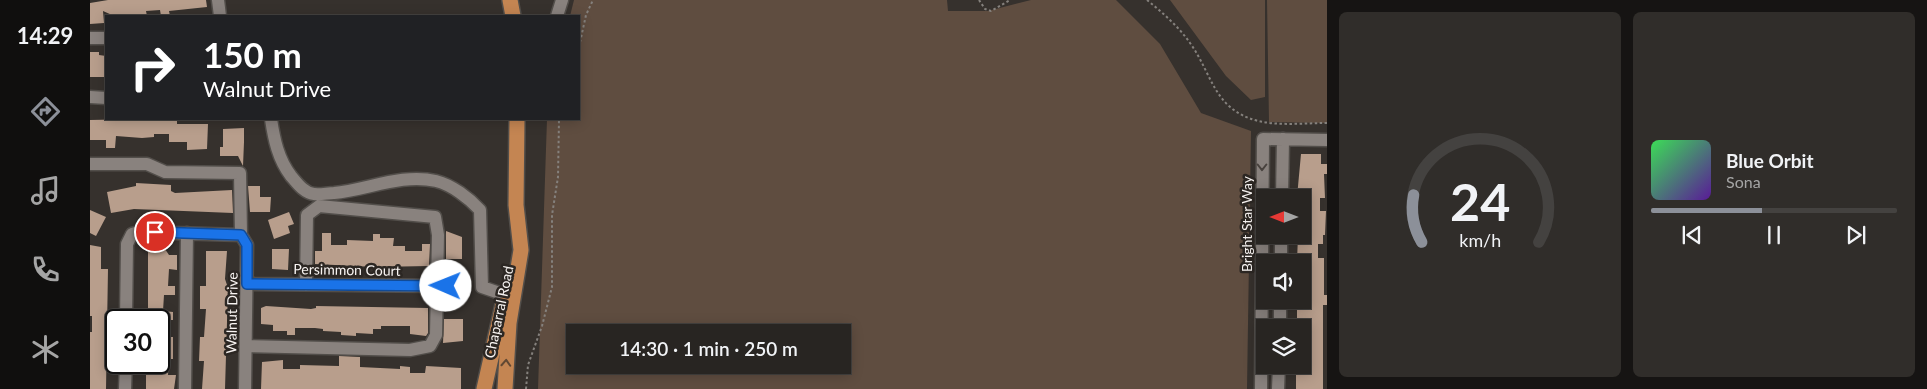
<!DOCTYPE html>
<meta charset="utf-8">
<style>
:root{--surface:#282522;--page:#302d2a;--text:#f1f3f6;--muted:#a5a5a5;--line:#444240;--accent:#8c9099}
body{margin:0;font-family:Lato,sans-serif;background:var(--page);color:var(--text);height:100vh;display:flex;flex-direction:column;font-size:19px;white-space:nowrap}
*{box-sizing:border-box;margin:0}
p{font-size:16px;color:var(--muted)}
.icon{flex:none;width:28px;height:28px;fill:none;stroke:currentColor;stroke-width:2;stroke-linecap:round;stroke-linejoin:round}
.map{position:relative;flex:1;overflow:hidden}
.panel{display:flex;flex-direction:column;gap:12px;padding:12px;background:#161413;width:600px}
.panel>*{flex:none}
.top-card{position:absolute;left:15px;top:15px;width:475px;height:105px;border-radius:0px;box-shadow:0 2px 12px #0003,0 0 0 1px var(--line);background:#202124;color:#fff;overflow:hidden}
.needle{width:32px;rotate:270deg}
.tools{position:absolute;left:1166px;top:189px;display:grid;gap:10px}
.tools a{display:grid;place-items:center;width:55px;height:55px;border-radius:0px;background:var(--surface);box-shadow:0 2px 12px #0003,0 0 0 1px var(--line);font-size:25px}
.speed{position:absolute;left:15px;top:309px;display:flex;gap:10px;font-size:25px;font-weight:700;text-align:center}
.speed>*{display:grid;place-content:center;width:65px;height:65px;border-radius:50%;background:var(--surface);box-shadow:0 2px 12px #0003,0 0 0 1px var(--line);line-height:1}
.speed .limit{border:2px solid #111;border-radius:8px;background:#fff;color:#111}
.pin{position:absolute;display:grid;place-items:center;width:42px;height:42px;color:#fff;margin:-21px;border:2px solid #fff;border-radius:50%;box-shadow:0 1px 5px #0007}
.me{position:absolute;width:55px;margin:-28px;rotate:271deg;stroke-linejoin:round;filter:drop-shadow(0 0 4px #0008)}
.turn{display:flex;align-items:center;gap:18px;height:105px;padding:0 15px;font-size:22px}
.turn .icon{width:65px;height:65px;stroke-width:2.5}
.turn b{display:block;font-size:35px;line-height:42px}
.panel .card{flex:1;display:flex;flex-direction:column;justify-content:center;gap:8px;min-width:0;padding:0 18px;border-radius:8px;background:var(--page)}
.panel .dial{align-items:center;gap:0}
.dial svg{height:130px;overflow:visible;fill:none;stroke:var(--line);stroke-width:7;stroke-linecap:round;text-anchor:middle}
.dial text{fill:var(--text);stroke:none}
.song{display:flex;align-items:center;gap:15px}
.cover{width:60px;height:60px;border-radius:8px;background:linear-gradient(135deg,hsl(130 70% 55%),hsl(270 70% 35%))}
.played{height:5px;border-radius:2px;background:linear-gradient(90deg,var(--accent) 45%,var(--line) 45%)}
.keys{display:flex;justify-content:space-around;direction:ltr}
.panel .tiles{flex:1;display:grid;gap:12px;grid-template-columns:repeat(2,1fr)}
.trip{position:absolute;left:476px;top:324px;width:285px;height:50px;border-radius:0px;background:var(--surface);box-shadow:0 2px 12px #0003,0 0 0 1px var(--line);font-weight:600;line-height:50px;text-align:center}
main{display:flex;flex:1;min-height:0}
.tab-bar{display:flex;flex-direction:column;width:90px;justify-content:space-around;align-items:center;background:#100f0e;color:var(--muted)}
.tab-bar .icon{width:35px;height:35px}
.tab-bar .active{color:var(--accent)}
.tab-bar b{font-size:22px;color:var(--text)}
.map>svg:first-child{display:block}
</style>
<main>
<nav class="tab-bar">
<b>14:29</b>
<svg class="icon active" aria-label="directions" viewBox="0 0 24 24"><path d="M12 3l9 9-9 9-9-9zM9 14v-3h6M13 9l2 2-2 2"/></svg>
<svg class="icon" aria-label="music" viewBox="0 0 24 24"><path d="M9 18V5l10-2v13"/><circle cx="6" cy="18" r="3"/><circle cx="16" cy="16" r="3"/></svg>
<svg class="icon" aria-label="phone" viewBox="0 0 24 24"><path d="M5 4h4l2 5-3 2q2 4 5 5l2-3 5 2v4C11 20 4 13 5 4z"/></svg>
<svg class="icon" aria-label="climate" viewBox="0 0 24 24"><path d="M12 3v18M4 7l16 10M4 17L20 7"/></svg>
</nav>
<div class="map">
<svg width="1237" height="389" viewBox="0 0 1237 389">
<rect width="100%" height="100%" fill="#36312d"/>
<path fill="#5f4d40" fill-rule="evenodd" d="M484 0H857L858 11H898L941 0H1026L1070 44 1111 113 1161 131 1157 389H448L457 119H489V16H480ZM485 332H752V365H485Z
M1080 0H1175V97L1161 100 1136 76Z
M1177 0H1237V123L1179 122Z"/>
<path fill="#b89e8c" d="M18 0H116L117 7 79 11 80 16H71L70 10 56 11 57 16H31V14L22 15 13 11 14 23 0 24V3Z
M0 52H9V55L16 56V77H0Z
M49 119 87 120V124H118L117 149 97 150V142H79V134H64V137L52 138 26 136 25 148H16V140H0V120Z
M154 128V142L153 166 148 156H130V147H133V129Z
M1211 154H1231V164H1237V174H1234L1235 198H1230V211H1236L1235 235H1233V244H1228V258H1234V295H1237V305H1233V389H1206V365H1212V328H1207V300H1212V262H1207L1208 235H1212V197H1207Z
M46 183 81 185V191L85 193 142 190 143 213 44 209 21 213 17 192 46 186Z
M158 186H170V197H181L180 212H160Z
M0 210 16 217 6 236 0 233Z
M199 212 204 224 198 226 200 233 184 239 178 220Z
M356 231 372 237V259H356Z
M232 233H241V245H257V240L283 241V234H290V238H304L303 246H315V251H332V244H340L339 266 285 267 225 264V251H232Z
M0 245 11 247V269H18L16 389H0V332H2V316H0Z
M58 248 75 249 79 255H87V270L79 269 78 286H85V295H74L73 311 83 312V320H80L79 337H83V359H79L78 375H86L84 389H56V362H69V320H58Z
M182 249H199L198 270 182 269Z
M116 251H137L135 279 138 288 135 389H112L114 361H109L110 337H114L116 309H110V286H116Z
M176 306 221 309 226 308V306L338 308V333L336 336 320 334V326H291V329H283V334L266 333V336L251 335V332L233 331V329L225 328H205V335H197V331H183V325L171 324V308Z
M354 319H373V341L353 343Z
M249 356 270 357V367L310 369V366L320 367V373H335L336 366 371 368V389H171L172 362 193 360V369H210V365L249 366Z"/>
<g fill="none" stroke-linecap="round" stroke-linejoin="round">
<g stroke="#524e4a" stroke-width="15">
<path id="minor" d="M128 0 130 16
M467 16 472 0
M0 38H16
M0 97 16 98
M181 119C184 139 188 159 201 176 207 183 214 193 224 194 230 195 238 193 244 193 277 190 312 173 346 181 362 185 379 198 390 210L392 287 424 298
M0 164H57L75 172 150 173 151 235
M1192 198 1193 139
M1191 262V235
M157 284 356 286
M36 320 37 244 42 234 49 232 151 235 157 245 155 389
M1190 328V300
M156 346 320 350 340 346 346 335 348 235 345 217 229 206 217 215 216 285
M35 389 36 362
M95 389 97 233
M1171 389 1173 139 1237 140
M1188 389 1189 365"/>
</g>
<g stroke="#524e4a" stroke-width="18">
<path id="major" d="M420 0 423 16
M394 389 413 305
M415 389 419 323 431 250 426 205 427 119"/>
</g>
<path stroke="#85817d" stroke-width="2" stroke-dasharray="2.5 2.5" stroke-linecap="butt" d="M889 0 895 9 901 11 920 0
M1057 0C1073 13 1089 27 1100 43 1123 75 1123 109 1168 121 1190 126 1215 123 1237 123
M489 47 496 15 503 0
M436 389 438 365 452 326 462 287V215L468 177 469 119"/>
<use href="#minor" stroke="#89827e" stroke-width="12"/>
<use href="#major" stroke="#c48552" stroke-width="15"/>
</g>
<defs><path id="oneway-chevron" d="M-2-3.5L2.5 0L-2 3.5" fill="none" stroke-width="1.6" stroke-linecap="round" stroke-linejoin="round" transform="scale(1.25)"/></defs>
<use stroke="#48423e" href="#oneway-chevron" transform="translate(1172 167) rotate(90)"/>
<use stroke="#614833" href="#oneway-chevron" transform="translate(416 363) rotate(-87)"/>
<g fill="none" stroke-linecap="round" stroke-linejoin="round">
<g stroke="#114b97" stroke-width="12">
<path id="route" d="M65 232 151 235 157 245V284L356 286"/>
</g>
<use href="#route" stroke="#1a73e8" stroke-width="9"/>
</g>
<g text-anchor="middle" stroke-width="5" stroke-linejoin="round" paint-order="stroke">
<g font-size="14" fill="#f8f4f2" stroke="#2c2723">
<text transform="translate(1157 224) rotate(-90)" y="5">Bright Star Way</text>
<text transform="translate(257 270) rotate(1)" y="5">Persimmon Court</text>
<text transform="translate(409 312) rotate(-78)" y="5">Chaparral Road</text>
<text transform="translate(142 313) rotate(-89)" y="5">Walnut Drive</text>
</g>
</g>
</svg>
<div class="tools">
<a><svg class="needle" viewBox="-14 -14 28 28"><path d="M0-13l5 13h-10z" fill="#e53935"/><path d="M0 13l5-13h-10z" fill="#a5a5a5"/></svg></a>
<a><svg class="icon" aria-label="sound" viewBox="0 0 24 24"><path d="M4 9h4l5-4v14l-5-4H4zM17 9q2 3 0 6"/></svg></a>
<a><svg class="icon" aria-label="layers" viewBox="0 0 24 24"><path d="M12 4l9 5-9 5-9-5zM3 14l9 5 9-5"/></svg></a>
</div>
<div class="speed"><div class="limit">30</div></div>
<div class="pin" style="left:65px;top:232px;background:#d93025"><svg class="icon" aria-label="arrive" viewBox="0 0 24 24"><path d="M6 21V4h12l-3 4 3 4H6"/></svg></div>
<svg class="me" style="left:356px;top:286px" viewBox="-20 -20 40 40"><circle r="19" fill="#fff"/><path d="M0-13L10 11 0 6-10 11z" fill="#1a73e8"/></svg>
<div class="trip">14:30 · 1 min · 250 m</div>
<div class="top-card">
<div class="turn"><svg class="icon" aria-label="right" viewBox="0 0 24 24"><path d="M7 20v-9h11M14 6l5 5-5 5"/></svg><div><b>150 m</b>Walnut Drive</div></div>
</div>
</div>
<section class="panel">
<div class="tiles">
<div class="card dial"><svg viewBox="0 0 100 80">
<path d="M14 69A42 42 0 1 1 86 69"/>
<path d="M14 69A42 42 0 0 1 9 40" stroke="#8c9099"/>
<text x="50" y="56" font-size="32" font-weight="700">24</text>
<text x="50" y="72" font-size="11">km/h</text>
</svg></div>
<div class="card">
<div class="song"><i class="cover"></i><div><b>Blue Orbit</b><p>Sona</p></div></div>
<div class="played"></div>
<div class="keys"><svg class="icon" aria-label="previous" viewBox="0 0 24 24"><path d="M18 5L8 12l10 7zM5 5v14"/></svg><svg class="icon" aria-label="pause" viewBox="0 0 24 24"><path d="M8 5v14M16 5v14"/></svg><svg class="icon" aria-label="next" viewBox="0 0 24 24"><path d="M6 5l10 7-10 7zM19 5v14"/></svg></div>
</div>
</div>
</section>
</main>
